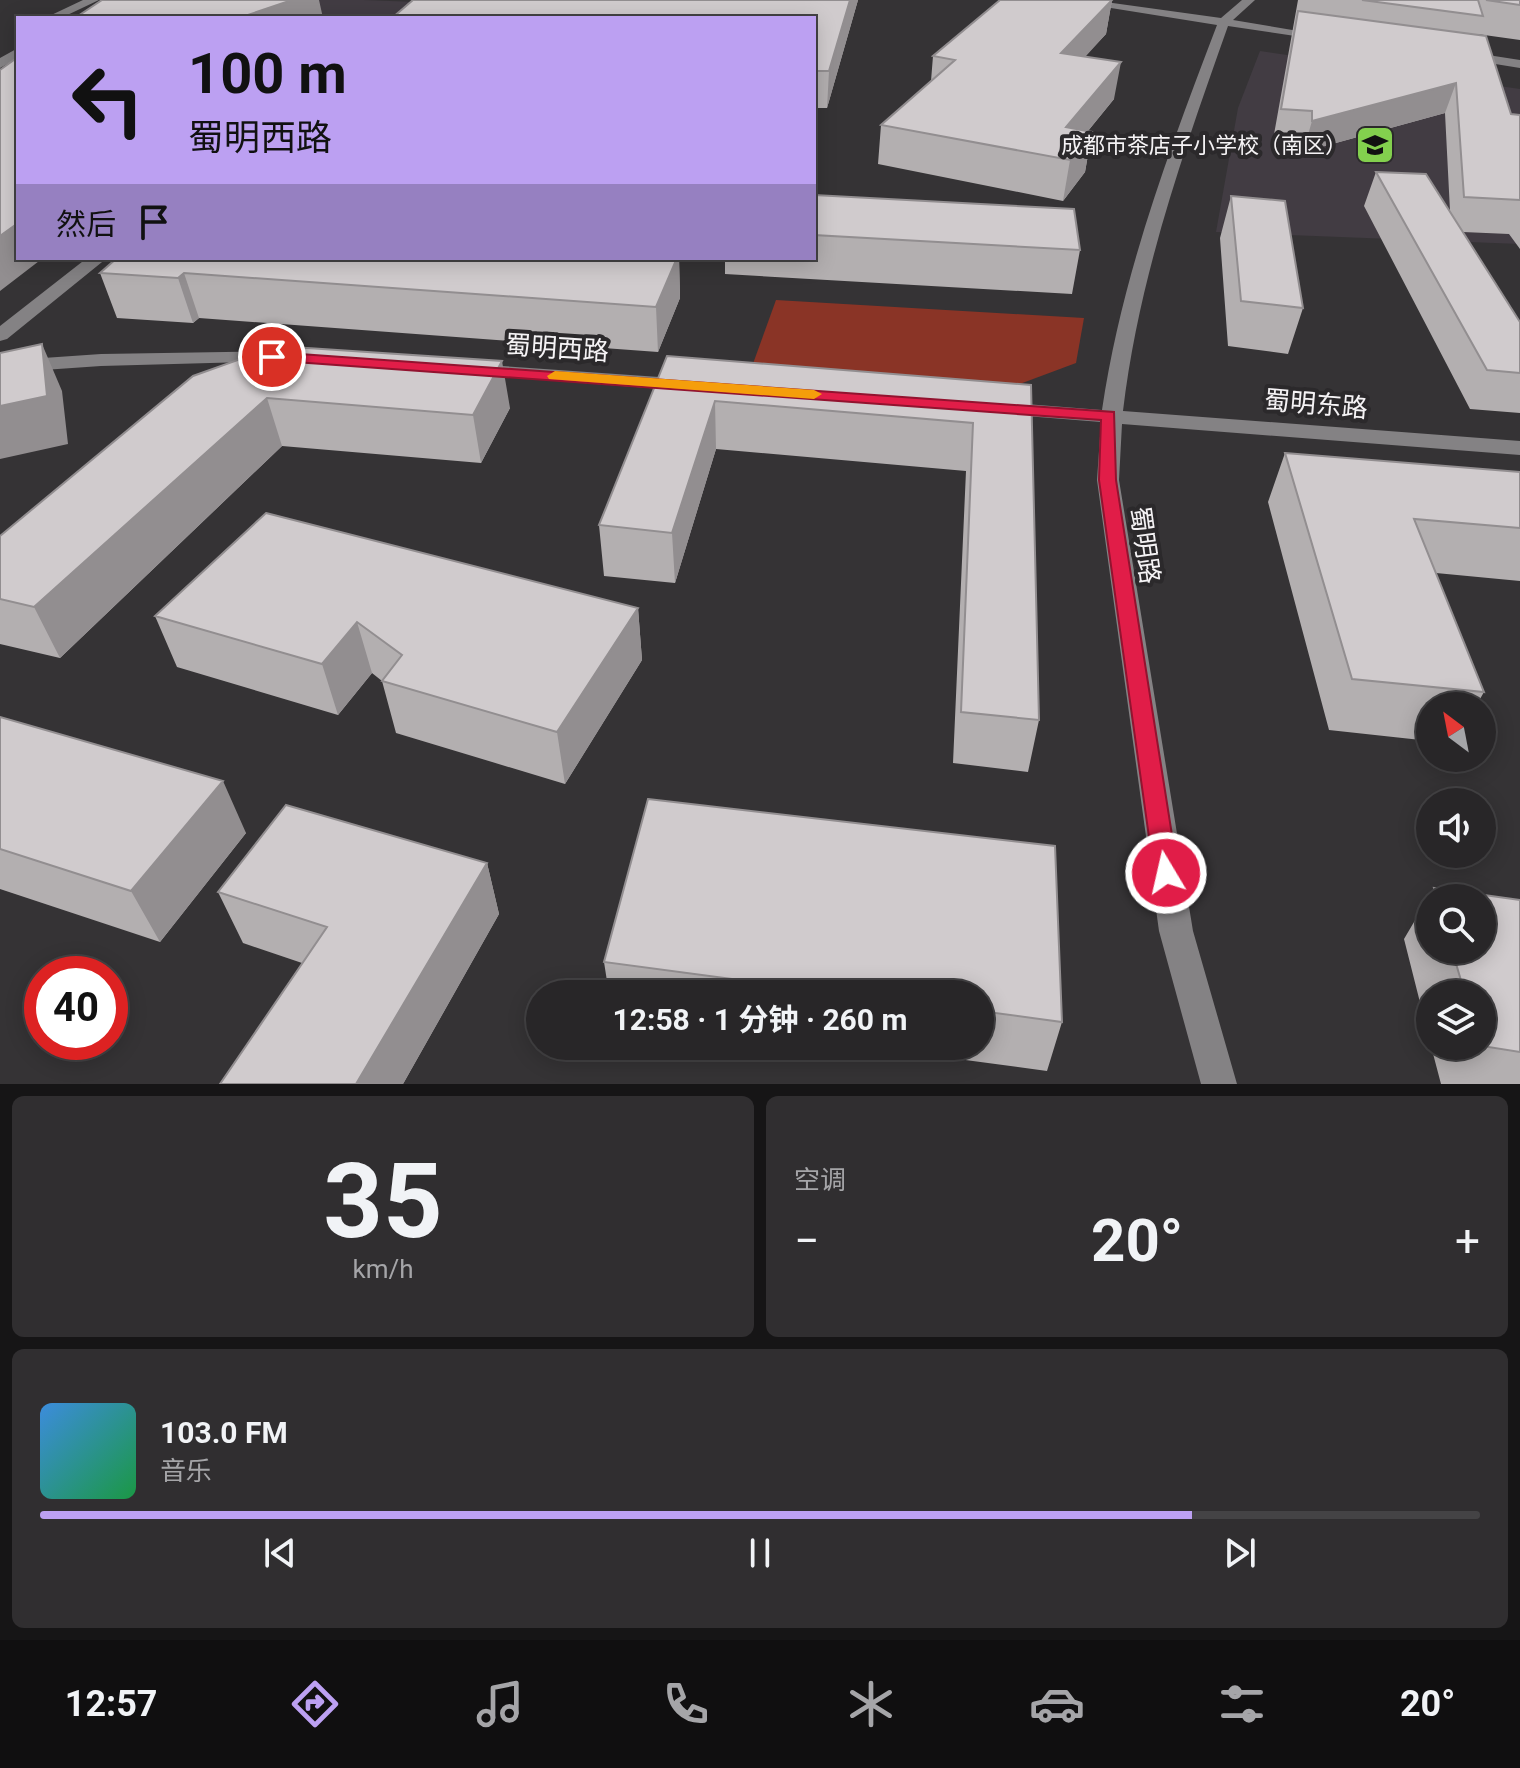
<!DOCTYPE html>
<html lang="zh">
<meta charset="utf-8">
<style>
:root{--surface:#282628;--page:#302e30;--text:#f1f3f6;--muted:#a5a5a8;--line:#444345;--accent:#bca0f2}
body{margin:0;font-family:Roboto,"Noto Sans SC",sans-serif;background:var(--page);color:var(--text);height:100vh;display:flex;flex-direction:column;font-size:30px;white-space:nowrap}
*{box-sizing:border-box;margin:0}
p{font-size:26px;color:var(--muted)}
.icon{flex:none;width:44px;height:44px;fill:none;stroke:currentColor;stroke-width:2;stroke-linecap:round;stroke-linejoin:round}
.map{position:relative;height:1084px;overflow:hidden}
.drawer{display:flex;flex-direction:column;gap:12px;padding:12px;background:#161516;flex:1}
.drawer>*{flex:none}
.guide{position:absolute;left:16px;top:16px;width:800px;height:244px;border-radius:0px;box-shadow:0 4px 20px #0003,0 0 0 2px var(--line);background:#bca0f2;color:#111;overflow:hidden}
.needle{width:52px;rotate:328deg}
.fabs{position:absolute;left:1416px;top:692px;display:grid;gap:16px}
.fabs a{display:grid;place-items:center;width:80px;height:80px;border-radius:50%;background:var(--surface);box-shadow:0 4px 20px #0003,0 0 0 2px var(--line);font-size:40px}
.speed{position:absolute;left:24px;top:956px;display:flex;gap:16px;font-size:40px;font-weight:700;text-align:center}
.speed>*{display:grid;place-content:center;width:104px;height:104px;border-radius:50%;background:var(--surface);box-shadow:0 4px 20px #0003,0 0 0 2px var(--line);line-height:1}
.speed .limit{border:12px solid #d22;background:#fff;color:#111}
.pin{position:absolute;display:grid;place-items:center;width:68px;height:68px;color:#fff;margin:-34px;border:4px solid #fff;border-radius:50%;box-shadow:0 2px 8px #0007}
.me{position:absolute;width:88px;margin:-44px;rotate:351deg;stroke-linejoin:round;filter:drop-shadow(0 0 6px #0008)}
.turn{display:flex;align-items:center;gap:28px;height:168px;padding:0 40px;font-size:36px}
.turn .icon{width:104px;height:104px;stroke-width:2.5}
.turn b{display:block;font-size:56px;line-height:68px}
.then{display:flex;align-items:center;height:76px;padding:0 40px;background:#0003;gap:16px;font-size:30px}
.big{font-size:60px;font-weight:700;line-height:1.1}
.drawer .tile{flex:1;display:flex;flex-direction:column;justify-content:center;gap:12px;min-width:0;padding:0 28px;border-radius:12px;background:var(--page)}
.drawer .dial{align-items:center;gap:0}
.dial b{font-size:104px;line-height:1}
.song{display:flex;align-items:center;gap:24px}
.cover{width:96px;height:96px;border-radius:12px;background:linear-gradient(135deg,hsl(210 70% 55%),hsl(140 70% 35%))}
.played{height:8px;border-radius:4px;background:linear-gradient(90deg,var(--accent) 80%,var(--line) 80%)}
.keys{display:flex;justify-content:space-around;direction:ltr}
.heat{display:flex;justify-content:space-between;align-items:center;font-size:44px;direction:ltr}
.drawer .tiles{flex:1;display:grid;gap:12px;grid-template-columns:1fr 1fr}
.tile:last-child{grid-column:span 2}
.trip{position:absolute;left:526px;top:980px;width:468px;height:80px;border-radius:40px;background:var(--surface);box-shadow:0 4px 20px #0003,0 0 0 2px var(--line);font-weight:700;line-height:80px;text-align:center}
.menu{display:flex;height:128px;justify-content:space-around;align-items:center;background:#100f10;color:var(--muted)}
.menu .icon{width:56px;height:56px}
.menu .on{color:var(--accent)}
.menu b{font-size:36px;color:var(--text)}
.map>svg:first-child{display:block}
</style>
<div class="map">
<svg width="1520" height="1084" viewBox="0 0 1520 1084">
<rect width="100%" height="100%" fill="#353335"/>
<path fill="#423c43" d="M258 0H363L418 2 402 18H120Z
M1260 51 1520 89V244L1216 232 1238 108Z"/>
<path fill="#8a3426" d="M776 300 1084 318 1076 363 1017 385 750 372Z"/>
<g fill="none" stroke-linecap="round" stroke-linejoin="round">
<path fill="#848284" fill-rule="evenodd" d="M83 0H99L61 18H45Z
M1061 0H1091L1221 18 1242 0H1255L1233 20 1328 36 1322 40 1228 26C1183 153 1139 277 1123 411L1520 441V455L1122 424 1119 480 1193 931 1237 1084H1201L1159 931 1097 480 1101 422 1000 414 990 408 1000 402 1102 410C1122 275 1169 151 1217 25Z
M18 48V58L0 68V58Z
M1462 51 1520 60V68L1458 58V52Z
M87 258H107L7 339 0 341V326Z
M281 351 291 357 288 361 101 366 0 373V361L101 354Z
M473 364 688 379 698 385 688 391 466 374 463 370 466 366Z"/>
</g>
<path fill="#b3afb0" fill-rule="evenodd" d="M413 0H858L827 108H814V18Z
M1112 0 1106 34 1085 56 1114 99 1088 131 1092 132 1085 172 1063 201 878 164 881 125 931 81 933 56Z
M1298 0H1520V40L1477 34 1476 35 1511 114 1520 115V249L1509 234 1463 232 1520 322V413L1470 409 1364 206 1376 172 1450 211 1445 113 1303 152V142L1273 140Z
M814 195 1080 250 1072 294 725 274V258H814Z
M1231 196 1303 308 1288 354 1228 346 1220 238Z
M117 258H679L680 298 658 352 199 318 193 323 117 318 100 273Z
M667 356 1031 385 1039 720 1028 772 953 763 966 471 716 449 675 583 604 576 599 525Z
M193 376 510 408 481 463 282 446 60 658 0 644V536Z
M1285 453 1520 472V581L1436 573 1484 692 1476 706H1430V741L1329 730 1268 502Z
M638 608 642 660 565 784 396 733 382 681 372 673 338 715 177 667 155 616Z
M0 717 246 833 160 942 0 889Z
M648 799 1055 846 1062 1022 1047 1071 860 1046H980V994H609L604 962Z
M487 863 499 914 403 1084H220L302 963 243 943 218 892Z
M1434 888 1520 900V1084H1441L1431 1046H1482V994H1430V1042L1404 939ZM1430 898H1482V950H1430Z"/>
<path fill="#928e90" d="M292 0H319L323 18H239Z
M850 0H858L827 108 829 71Z
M1112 0 1106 34 1056 89 1061 53Z
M1121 62 1114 99 1065 159 1066 127Z
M1456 83 1445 113 1303 152 1312 121Z
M1092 132 1085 172 1063 201 1070 160Z
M18 223V258H43L0 291V236Z
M677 258H679L680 298 658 352 656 307Z
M184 273 199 318 193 323 178 278Z
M42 344 62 391 68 444 0 459V406Z
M502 361 510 408 481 463 473 415Z
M267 398 282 446 60 658 34 607Z
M715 401 716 449 675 583 672 533Z
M638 608 642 660 565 784 557 732Z
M357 622 372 673 338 715 322 664Z
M223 781 246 833 160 942 131 891Z
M487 863 499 914 403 1084H356Z"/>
<path fill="#d0cbcd" stroke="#928e90" stroke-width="2" d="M102 0H292L239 18H75Z
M413 0H850L829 71H814V18H392Z
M1000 0H1112L1061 53 1121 62 1066 127 1092 132 1070 160 881 125 955 60 933 56Z
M1362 0H1478L1483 16Z
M1486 0H1520V5Z
M1298 11 1486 36 1511 114 1520 115V200L1464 197 1456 83 1312 121V111L1281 109Z
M18 57V223L0 236V70Z
M1376 172 1426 174 1520 322V373L1487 370Z
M814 195 1074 209 1080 250 814 235Z
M1231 196 1285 201 1303 308 1241 301Z
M117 258H677L656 307 184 273 178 278 100 273Z
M42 344 47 396 0 406V353Z
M277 346 502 361 473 415 267 398 34 607 0 599V536L193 376Z
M667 356 1031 385 1039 720 961 712 973 423 715 401 672 533 599 525Z
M1285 453 1520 472V528L1414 519 1484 692 1352 679Z
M266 513 638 608 557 732 382 681 402 655 357 622 322 664 155 616Z
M0 717 223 781 131 891 0 849Z
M648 799 1055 846 1062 1022 980 1011V994H846L604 962Z
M286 805 487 863 356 1084H220L327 927 218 892Z
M1434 888 1520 900V1052L1482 1046V994H1465L1452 950H1482V898H1437Z"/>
<path fill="#e11d48" stroke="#92132f" stroke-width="2" d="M272 352 1114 412 1116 480 1178 873 1175 880 1166 883 1158 880 1154 873 1099 480 1101 420 267 360 265 357Z"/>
<path fill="#f59e0b" d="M555 371 814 390 822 394 814 399 549 379 547 376Z"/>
<defs>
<g id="school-square" transform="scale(2)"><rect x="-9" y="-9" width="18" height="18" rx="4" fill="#83d04e" stroke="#2b292b"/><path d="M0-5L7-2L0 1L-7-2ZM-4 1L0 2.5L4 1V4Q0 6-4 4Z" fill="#111"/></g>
</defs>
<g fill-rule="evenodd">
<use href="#school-square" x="1375" y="145"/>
</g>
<g text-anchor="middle" stroke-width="8" stroke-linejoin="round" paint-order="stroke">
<g font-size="22" fill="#f5f3f5" stroke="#2b292b" text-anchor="end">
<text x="1347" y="153">成都市茶店子小学校（南区）</text>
</g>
<g font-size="26" fill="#f5f3f5" stroke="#2b292b">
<text transform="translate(557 348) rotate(4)" y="9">蜀明西路</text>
<text transform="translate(1316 404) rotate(5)" y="9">蜀明东路</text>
<text transform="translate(1145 545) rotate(82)" y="9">蜀明路</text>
</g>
</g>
</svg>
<div class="fabs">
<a><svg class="needle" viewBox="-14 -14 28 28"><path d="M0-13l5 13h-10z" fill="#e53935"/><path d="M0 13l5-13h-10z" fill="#a5a5a8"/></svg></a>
<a><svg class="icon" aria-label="sound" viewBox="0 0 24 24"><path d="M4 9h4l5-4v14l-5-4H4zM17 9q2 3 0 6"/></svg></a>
<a><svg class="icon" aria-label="search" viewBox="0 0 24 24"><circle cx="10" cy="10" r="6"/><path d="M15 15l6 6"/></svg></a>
<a><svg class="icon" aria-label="layers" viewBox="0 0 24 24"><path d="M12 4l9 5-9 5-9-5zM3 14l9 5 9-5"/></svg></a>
</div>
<div class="speed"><div class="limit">40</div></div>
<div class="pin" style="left:272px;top:357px;background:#d93025"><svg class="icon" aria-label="arrive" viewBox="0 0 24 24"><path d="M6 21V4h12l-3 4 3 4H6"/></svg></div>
<svg class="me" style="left:1166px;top:873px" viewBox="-20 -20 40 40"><circle r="17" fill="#e11d48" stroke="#fff" stroke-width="3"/><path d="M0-11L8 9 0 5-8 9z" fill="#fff"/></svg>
<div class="trip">12:58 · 1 分钟 · 260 m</div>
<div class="guide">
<div class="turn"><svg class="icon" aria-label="left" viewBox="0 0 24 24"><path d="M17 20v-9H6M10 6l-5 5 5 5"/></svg><div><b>100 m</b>蜀明西路</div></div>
<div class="then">然后<svg class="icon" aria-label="arrive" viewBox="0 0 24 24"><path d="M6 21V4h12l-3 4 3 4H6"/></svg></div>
</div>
</div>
<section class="drawer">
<div class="tiles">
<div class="tile dial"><b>35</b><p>km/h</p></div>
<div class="tile"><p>空调</p>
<div class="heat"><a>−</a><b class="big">20°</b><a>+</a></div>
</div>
<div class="tile">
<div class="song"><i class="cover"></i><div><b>103.0 FM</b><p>音乐</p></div></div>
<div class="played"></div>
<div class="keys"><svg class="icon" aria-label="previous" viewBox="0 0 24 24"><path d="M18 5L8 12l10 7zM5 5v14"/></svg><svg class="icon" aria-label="pause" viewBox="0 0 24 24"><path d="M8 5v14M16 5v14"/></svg><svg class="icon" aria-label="next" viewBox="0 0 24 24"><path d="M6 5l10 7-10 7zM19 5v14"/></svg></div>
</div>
</div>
</section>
<nav class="menu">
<b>12:57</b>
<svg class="icon on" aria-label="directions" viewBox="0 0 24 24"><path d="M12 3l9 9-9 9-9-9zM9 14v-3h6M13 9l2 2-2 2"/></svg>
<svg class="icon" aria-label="music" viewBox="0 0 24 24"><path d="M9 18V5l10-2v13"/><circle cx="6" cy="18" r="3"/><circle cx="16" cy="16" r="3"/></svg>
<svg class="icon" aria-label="phone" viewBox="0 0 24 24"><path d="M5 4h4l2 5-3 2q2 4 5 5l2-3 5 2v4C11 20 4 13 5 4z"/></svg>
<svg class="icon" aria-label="climate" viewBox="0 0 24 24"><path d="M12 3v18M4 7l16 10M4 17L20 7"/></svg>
<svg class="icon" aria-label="car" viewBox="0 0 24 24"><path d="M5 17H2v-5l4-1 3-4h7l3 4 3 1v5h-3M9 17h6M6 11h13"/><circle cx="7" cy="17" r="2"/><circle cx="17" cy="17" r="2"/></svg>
<svg class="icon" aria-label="filters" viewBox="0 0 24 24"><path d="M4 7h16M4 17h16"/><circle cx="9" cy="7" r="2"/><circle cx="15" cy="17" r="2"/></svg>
<b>20°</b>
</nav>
